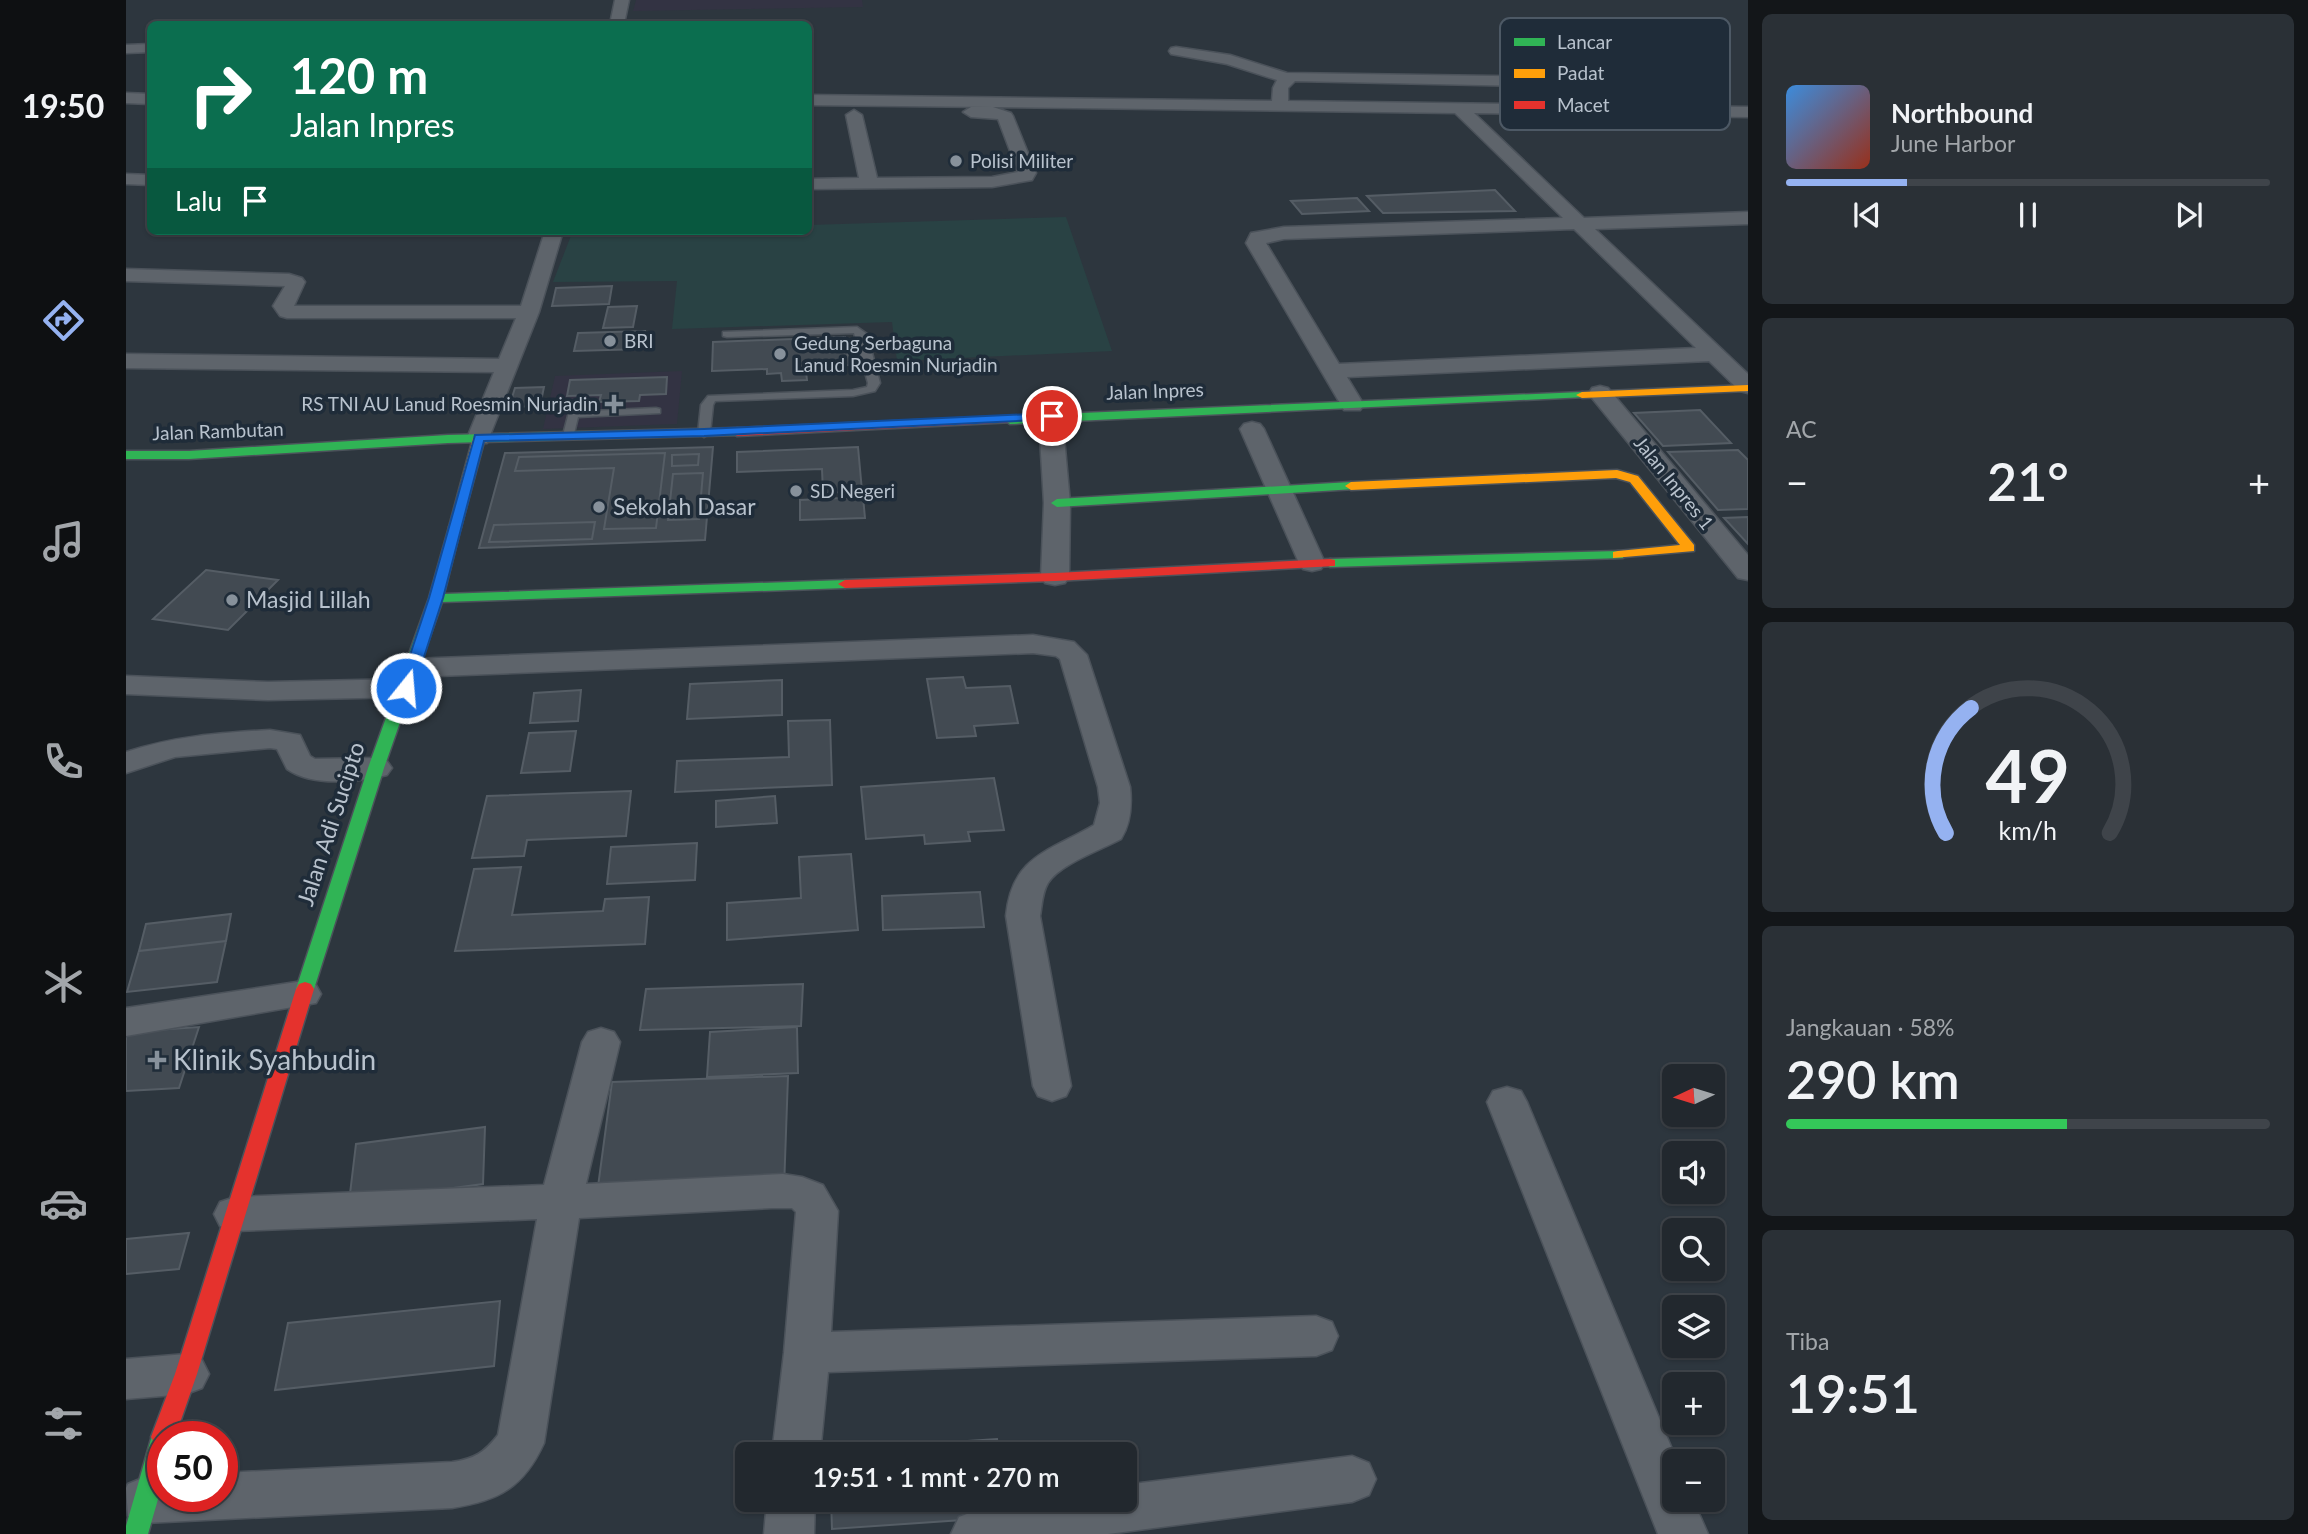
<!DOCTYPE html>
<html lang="id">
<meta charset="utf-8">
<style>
:root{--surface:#22282e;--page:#2a3036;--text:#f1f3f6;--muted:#a2a6aa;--line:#3f444a;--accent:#95b2f1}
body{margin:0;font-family:Lato,sans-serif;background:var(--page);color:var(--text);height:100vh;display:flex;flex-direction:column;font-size:26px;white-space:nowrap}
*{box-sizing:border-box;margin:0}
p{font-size:23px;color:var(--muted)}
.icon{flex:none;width:38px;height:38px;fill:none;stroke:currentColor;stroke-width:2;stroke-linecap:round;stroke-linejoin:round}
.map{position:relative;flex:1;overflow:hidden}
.panel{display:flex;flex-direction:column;gap:14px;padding:14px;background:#131619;width:560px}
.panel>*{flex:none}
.hud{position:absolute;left:21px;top:21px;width:665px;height:214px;border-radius:10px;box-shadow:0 2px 5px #0004,0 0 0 2px var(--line);background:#0b6e4f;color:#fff;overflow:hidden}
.needle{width:46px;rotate:266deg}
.buttons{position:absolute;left:1536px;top:1064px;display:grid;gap:14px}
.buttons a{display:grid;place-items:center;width:63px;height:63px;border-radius:10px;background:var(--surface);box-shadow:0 2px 5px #0004,0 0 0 2px var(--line);font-size:35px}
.speed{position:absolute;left:21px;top:1421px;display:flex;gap:14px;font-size:35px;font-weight:700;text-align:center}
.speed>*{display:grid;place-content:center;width:91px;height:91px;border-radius:50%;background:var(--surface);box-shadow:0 2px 5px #0004,0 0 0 2px var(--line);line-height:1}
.speed .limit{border:10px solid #d22;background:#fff;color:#111}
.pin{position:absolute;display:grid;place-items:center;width:60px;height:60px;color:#fff;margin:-30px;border:4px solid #fff;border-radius:50%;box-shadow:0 2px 7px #0007}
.me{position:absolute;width:77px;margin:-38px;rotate:17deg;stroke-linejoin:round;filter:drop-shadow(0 0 5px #0008)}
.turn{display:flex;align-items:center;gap:24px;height:147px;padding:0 28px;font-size:32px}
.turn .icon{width:91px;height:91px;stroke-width:2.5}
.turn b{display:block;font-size:49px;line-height:60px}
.then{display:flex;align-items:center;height:66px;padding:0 28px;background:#0003;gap:14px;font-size:26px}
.big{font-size:52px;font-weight:600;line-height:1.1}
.panel .tile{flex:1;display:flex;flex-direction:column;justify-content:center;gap:10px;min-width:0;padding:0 24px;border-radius:10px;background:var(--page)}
.panel .dial{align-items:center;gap:0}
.dial svg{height:182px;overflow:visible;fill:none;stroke:var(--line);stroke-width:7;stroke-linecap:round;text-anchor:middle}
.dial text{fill:var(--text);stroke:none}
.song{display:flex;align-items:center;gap:21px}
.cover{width:84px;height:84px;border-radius:10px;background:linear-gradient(135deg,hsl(210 70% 55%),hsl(10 70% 35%))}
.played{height:7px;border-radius:4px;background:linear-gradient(90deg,var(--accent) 25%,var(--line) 25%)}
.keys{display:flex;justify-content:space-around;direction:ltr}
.heat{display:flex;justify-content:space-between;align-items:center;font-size:38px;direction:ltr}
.charge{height:10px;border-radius:5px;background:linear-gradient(90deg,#34c759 58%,var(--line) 0)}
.trip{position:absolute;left:609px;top:1442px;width:402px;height:70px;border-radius:10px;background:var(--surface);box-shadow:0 2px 5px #0004,0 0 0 2px var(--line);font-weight:600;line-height:70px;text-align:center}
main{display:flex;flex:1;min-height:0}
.menu{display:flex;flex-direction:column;width:126px;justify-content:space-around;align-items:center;background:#0e1012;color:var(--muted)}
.menu .icon{width:49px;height:49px}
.menu .selected{color:var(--accent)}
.menu b{font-size:32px;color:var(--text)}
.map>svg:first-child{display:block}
</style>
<main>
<nav class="menu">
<b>19:50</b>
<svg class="icon selected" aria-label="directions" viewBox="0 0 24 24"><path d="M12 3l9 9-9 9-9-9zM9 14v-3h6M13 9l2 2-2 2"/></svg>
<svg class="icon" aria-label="music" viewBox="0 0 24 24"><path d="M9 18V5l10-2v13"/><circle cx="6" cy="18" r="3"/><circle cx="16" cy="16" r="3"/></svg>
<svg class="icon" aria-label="phone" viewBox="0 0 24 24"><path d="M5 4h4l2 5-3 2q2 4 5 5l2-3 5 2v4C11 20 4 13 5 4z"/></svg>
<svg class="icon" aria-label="climate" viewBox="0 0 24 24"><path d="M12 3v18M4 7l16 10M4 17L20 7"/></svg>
<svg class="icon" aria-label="car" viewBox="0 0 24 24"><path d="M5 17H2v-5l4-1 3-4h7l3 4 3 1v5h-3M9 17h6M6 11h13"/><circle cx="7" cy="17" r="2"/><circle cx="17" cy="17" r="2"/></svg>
<svg class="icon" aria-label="filters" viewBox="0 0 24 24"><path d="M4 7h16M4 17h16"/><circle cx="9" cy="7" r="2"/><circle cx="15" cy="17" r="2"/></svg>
</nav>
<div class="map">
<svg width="1622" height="1534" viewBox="0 0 1622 1534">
<rect width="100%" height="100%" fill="#2d363e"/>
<path fill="#333343" d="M510 0H736L737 7 507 11Z
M556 371 551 424 417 429 429 376Z"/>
<path fill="#294244" d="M940 217 986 351 771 361 766 322 546 329 551 281 427 282 446 233 682 231 683 225Z"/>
<path fill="#424a52" stroke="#555d65" stroke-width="2" d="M1369 190 1389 211 1257 213 1241 196Z
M1231 198 1243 211 1176 214 1165 201Z
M486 286 483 304 426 306 430 288Z
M511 306 507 327 477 328 482 307Z
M519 331 516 349 448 351 452 333Z
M719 337 723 365 693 366V372H680L681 380 656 381 655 373 641 374V369L586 371 587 342Z
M541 377 540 394 514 395 513 401 473 402 475 395 441 396 444 380Z
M418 387 414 406 383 407 389 388Z
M1574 410 1605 443 1537 446 1508 413Z
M587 447 579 540 353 548 379 453Z
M732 447 736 491 697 493 696 469 611 472V452Z
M1612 450 1622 460V509L1592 510 1542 452Z
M539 453 530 528 478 529 488 468 389 471 393 457Z
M573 454 572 465 546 466V455Z
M577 473 573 519 542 520 547 474Z
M737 497 739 518 674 520V500Z
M1622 517V544L1598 518Z
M469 522 466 539 363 542 368 525Z
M80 570 152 580 102 630 27 619Z
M837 677 840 688 884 686 892 723 848 726 850 736 811 738 801 679Z
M656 680V715L561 719 564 684Z
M455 690 452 721 404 723 408 693Z
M704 720 706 785 549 792 551 761 663 757 662 721Z
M450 731 444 771 395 773 403 733Z
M868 778 878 830 842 832 844 841 799 844 798 835 740 839 735 787Z
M505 791 500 836 401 840 398 856 346 858 361 796Z
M649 796 651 823 590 827V801Z
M571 843 569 880 481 884 485 847Z
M725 854 732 930 601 940V903L675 898 673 857Z
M395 867 386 915 477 911 479 899 523 897 519 944 329 951 348 869Z
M854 892 858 927 757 930 756 896Z
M105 914 100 941 13 951 20 924Z
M100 941 91 982 1 992 13 951Z
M677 984 675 1026 514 1030 520 989Z
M73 1027 53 1088 0 1091V1032Z
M671 1027 672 1073 581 1077 584 1032Z
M662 1076 658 1188 471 1194 486 1082Z
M359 1127 357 1184 223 1202 230 1144Z
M63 1233 53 1269 0 1274V1239Z
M374 1301 368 1366 149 1390 162 1323Z
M871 1439 873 1454H704V1450Z
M705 1500H878L880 1517 706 1529Z"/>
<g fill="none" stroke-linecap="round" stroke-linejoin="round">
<g stroke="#4b525a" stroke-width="3">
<path id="lane" d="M731 327 741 334 754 383 749 391 727 396 589 401 587 405 584 433 578 437 572 433 575 405 582 396 727 390 741 387 742 383 728 333 601 337 597 336V332Z
M530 408 534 409V413L452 417 447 438 443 439 437 435 443 412Z"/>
</g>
<g stroke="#4b525a" stroke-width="3">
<path id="street" d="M489 0H503L498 24H484Z
M24 44V52L0 53V45Z
M1050 47 1104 55 1161 73 1499 78 1522 86 1540 106 1622 107V117L1348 113 1458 218 1622 212V224L1469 229 1622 374V393L1614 391 1583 361 1221 377 1238 405 1234 410H1218L1120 243 1125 233 1158 227 1437 218 1329 113 867 107 885 113 887 116 910 173 906 180 866 187 682 189V179L733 178 720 115 728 110 736 115 751 178 866 177 892 172 872 119 845 117 837 112 845 107H865L682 105V95L1146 101 1147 88 1151 80 1101 64 1045 54 1043 51 1045 48ZM1169 81 1499 88 1511 93 1524 106 1162 101V88ZM1448 229 1570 348 1213 364 1140 243 1158 239Z
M0 93 24 94V104L0 103Z
M0 174 24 175V185L0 184Z
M419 231H437L413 312 361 443H345L341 438 368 372 0 368V354L373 359 390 318H161L154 316 147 306 159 286 0 281V269L163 274 176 278 179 282 168 306H395Z
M1474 386 1482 388 1622 555V580L1612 578 1466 398 1463 393 1466 388Z
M1126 422 1134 424 1138 429 1199 563 1195 569 1186 571 1177 569 1173 563 1114 429 1118 424Z
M926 430 934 432 938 437 944 503 943 577 939 583 929 585 919 583 915 577 918 503 914 437 918 432Z
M907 635 948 642 961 655 1004 787C1006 805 1005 823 995 839 975 850 934 864 922 883 916 893 916 905 914 916L945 1086 940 1096 926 1101 912 1096 907 1086 880 916C886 856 922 852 968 825L974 803 972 787 934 659 930 656 907 653 286 677 276 674 271 668 276 662 286 659Z
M0 676 142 682 280 679 290 682 295 688 290 694 280 697 142 700 0 694Z
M144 730 174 735 184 756 189 759 250 758 261 761 266 768 261 775C233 782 186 787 161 769L151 749 144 748 49 757 0 773V752C49 736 93 733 144 730Z
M177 981 190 985 195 994 190 1003 0 1036V1008Z
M475 1028 488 1032 494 1042 460 1184 657 1174 676 1177 697 1185 712 1211 705 1332 1190 1316 1206 1322 1212 1336 1206 1350 1190 1356 702 1372 694 1454H646L658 1353 670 1212 666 1208H646L453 1218 418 1443C398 1487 373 1501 326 1508L19 1523 2 1516 0 1488 2 1484 19 1477 37 1476V1496H96V1473L326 1462C348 1459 358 1453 372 1435L411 1219 109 1231 94 1226 88 1214 94 1202 109 1197 418 1185 456 1042 462 1032Z
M1381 1087 1395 1091 1401 1102 1551 1461H1549V1500H1567L1582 1534H1532L1361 1102 1367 1091Z
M60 1354 76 1360 83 1374 76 1388 60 1394 0 1399V1359Z
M1226 1456 1243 1463 1250 1479 1243 1495 1226 1502 982 1534H825L833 1517C885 1496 943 1500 999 1500V1485Z
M641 1500H689L688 1534H638Z"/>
</g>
<g stroke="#4b525a" stroke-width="3">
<path id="fast" d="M1456 392 1460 393V397L884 424 878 420 884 416Z
M611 428 615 429V435L322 443 63 459H0V451H63L322 435Z
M1225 482 1231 486 1229 489 931 507 925 503 931 499Z
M329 523 335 527 318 594 719 580 726 584 719 588 316 602 258 768 188 989 185 994H173L170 989 242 768 303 598 323 527Z
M1492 551 1497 552V558L1204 567 1197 563 1204 559Z
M37 1428 45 1431 48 1437H37V1482L22 1534H0V1526L25 1439 29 1431Z"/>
</g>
<g stroke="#4b525a" stroke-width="3">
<path id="slow" d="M1622 385V391L1456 398 1450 395 1456 392Z
M353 434 359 438 335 527 334 530H324L323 527 347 438Z
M1491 470 1512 476 1568 545V551L1487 558V552L1492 551 1554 545 1504 482 1490 478 1225 490 1219 486 1225 482Z"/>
</g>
<g stroke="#4b525a" stroke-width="3">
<path id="jam" d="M884 416 890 420 888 422 611 436 605 432 611 428Z
M1204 559 1209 560V566L929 581 719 588 712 584 719 580 929 573Z
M179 982 185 984 188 989 71 1374 49 1437H37V1448L29 1445 25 1437 49 1374 170 989 173 984Z"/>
</g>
<use href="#lane" fill="#5e646b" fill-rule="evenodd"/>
<use href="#street" fill="#5e646b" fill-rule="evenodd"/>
<use href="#fast" fill="#30b455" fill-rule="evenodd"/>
<use href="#slow" fill="#ff9f0a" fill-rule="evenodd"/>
<use href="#jam" fill="#e5322d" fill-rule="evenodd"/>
</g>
<path fill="#1a73e8" stroke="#114b97" stroke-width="2" d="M926 413 932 416 931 419 578 436 358 441 317 598 288 688 280 692 273 688 303 598 349 435 578 429Z"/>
<g fill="#87919b" stroke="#1f2c39" stroke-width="2.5">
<circle cx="830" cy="161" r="7"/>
<circle cx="484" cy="341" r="7"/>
<circle cx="654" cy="354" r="7"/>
<path d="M484.5 393.5h7v7h7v7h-7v7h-7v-7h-7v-7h7z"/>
<circle cx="670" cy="491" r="7"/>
<circle cx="473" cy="507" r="7"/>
<circle cx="106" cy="600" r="7"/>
<path d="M27.5 1049.5h7v7h7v7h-7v7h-7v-7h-7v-7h7z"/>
</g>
<g text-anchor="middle" stroke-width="7" stroke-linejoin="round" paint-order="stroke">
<g font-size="19" fill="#b8c2cd" stroke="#1f2c39" text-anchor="start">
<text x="844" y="168">Polisi Militer</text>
<text x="498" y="348">BRI</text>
<text x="668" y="350">Gedung Serbaguna<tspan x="668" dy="22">Lanud Roesmin Nurjadin</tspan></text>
<text x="472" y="411" text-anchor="end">RS TNI AU Lanud Roesmin Nurjadin</text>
<text x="684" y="498">SD Negeri</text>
</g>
<g font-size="19" fill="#b8c2cd" stroke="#1f2c39">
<text transform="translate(1029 391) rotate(-2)" y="7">Jalan Inpres</text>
<text transform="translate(92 431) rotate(-2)" y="7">Jalan Rambutan</text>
<text transform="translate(1548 483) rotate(51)" y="7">Jalan Inpres 1</text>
</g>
<g font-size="23" fill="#b8c2cd" stroke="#1f2c39" text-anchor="start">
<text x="487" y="515">Sekolah Dasar</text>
<text x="120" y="608">Masjid Lillah</text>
</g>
<g font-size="23" fill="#b8c2cd" stroke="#1f2c39">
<text transform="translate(205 824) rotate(-72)" y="8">Jalan Adi Sucipto</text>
</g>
<g font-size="28" fill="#b8c2cd" stroke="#1f2c39" text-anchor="start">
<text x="47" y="1070">Klinik Syahbudin</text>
</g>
</g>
<rect x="1374" y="18" width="230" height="112" rx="10" fill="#1f2c39" stroke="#4d5965" stroke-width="2"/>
<rect x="1388" y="38" width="31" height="8" fill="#30b455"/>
<rect x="1388" y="69" width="31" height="9" fill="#ff9f0a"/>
<rect x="1388" y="101" width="31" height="8" fill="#e5322d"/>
<g font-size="19" fill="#b8c2cd">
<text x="1431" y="49">Lancar</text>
<text x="1431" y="80">Padat</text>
<text x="1431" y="112">Macet</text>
</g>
</svg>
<div class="buttons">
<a><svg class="needle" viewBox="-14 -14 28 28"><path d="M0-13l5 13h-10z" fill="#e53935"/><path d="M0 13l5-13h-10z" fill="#a2a6aa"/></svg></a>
<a><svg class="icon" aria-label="sound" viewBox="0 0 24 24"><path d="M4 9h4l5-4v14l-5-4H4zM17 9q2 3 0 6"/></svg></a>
<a><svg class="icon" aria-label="search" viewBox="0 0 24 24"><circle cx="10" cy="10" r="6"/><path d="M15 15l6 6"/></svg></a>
<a><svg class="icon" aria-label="layers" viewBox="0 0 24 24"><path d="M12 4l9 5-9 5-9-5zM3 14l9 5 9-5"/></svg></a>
<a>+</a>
<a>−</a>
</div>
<div class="speed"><div class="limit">50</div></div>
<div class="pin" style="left:926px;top:416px;background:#d93025"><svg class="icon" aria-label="arrive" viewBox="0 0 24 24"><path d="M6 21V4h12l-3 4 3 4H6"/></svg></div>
<svg class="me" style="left:280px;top:688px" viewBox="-20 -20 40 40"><circle r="17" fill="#1a73e8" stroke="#fff" stroke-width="3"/><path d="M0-11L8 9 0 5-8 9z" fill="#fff"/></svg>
<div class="trip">19:51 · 1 mnt · 270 m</div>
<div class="hud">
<div class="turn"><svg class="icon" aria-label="right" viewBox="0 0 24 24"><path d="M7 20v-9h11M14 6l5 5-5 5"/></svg><div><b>120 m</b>Jalan Inpres</div></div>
<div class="then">Lalu<svg class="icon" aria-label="arrive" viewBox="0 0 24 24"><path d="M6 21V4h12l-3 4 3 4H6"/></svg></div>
</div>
</div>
<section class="panel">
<div class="tile">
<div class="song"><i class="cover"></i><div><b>Northbound</b><p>June Harbor</p></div></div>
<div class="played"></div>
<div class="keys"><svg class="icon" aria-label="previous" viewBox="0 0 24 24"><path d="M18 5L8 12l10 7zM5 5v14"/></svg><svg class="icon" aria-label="pause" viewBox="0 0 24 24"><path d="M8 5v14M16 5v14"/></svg><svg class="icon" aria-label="next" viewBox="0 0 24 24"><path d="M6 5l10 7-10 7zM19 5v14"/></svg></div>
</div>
<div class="tile"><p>AC</p>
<div class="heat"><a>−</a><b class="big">21°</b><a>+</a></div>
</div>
<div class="tile dial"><svg viewBox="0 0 100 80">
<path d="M14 69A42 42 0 1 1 86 69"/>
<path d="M14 69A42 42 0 0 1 25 14" stroke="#95b2f1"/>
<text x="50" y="56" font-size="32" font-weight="700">49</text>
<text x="50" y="72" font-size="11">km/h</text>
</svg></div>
<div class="tile"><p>Jangkauan · 58%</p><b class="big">290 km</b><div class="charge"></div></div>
<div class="tile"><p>Tiba</p><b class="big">19:51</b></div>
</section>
</main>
